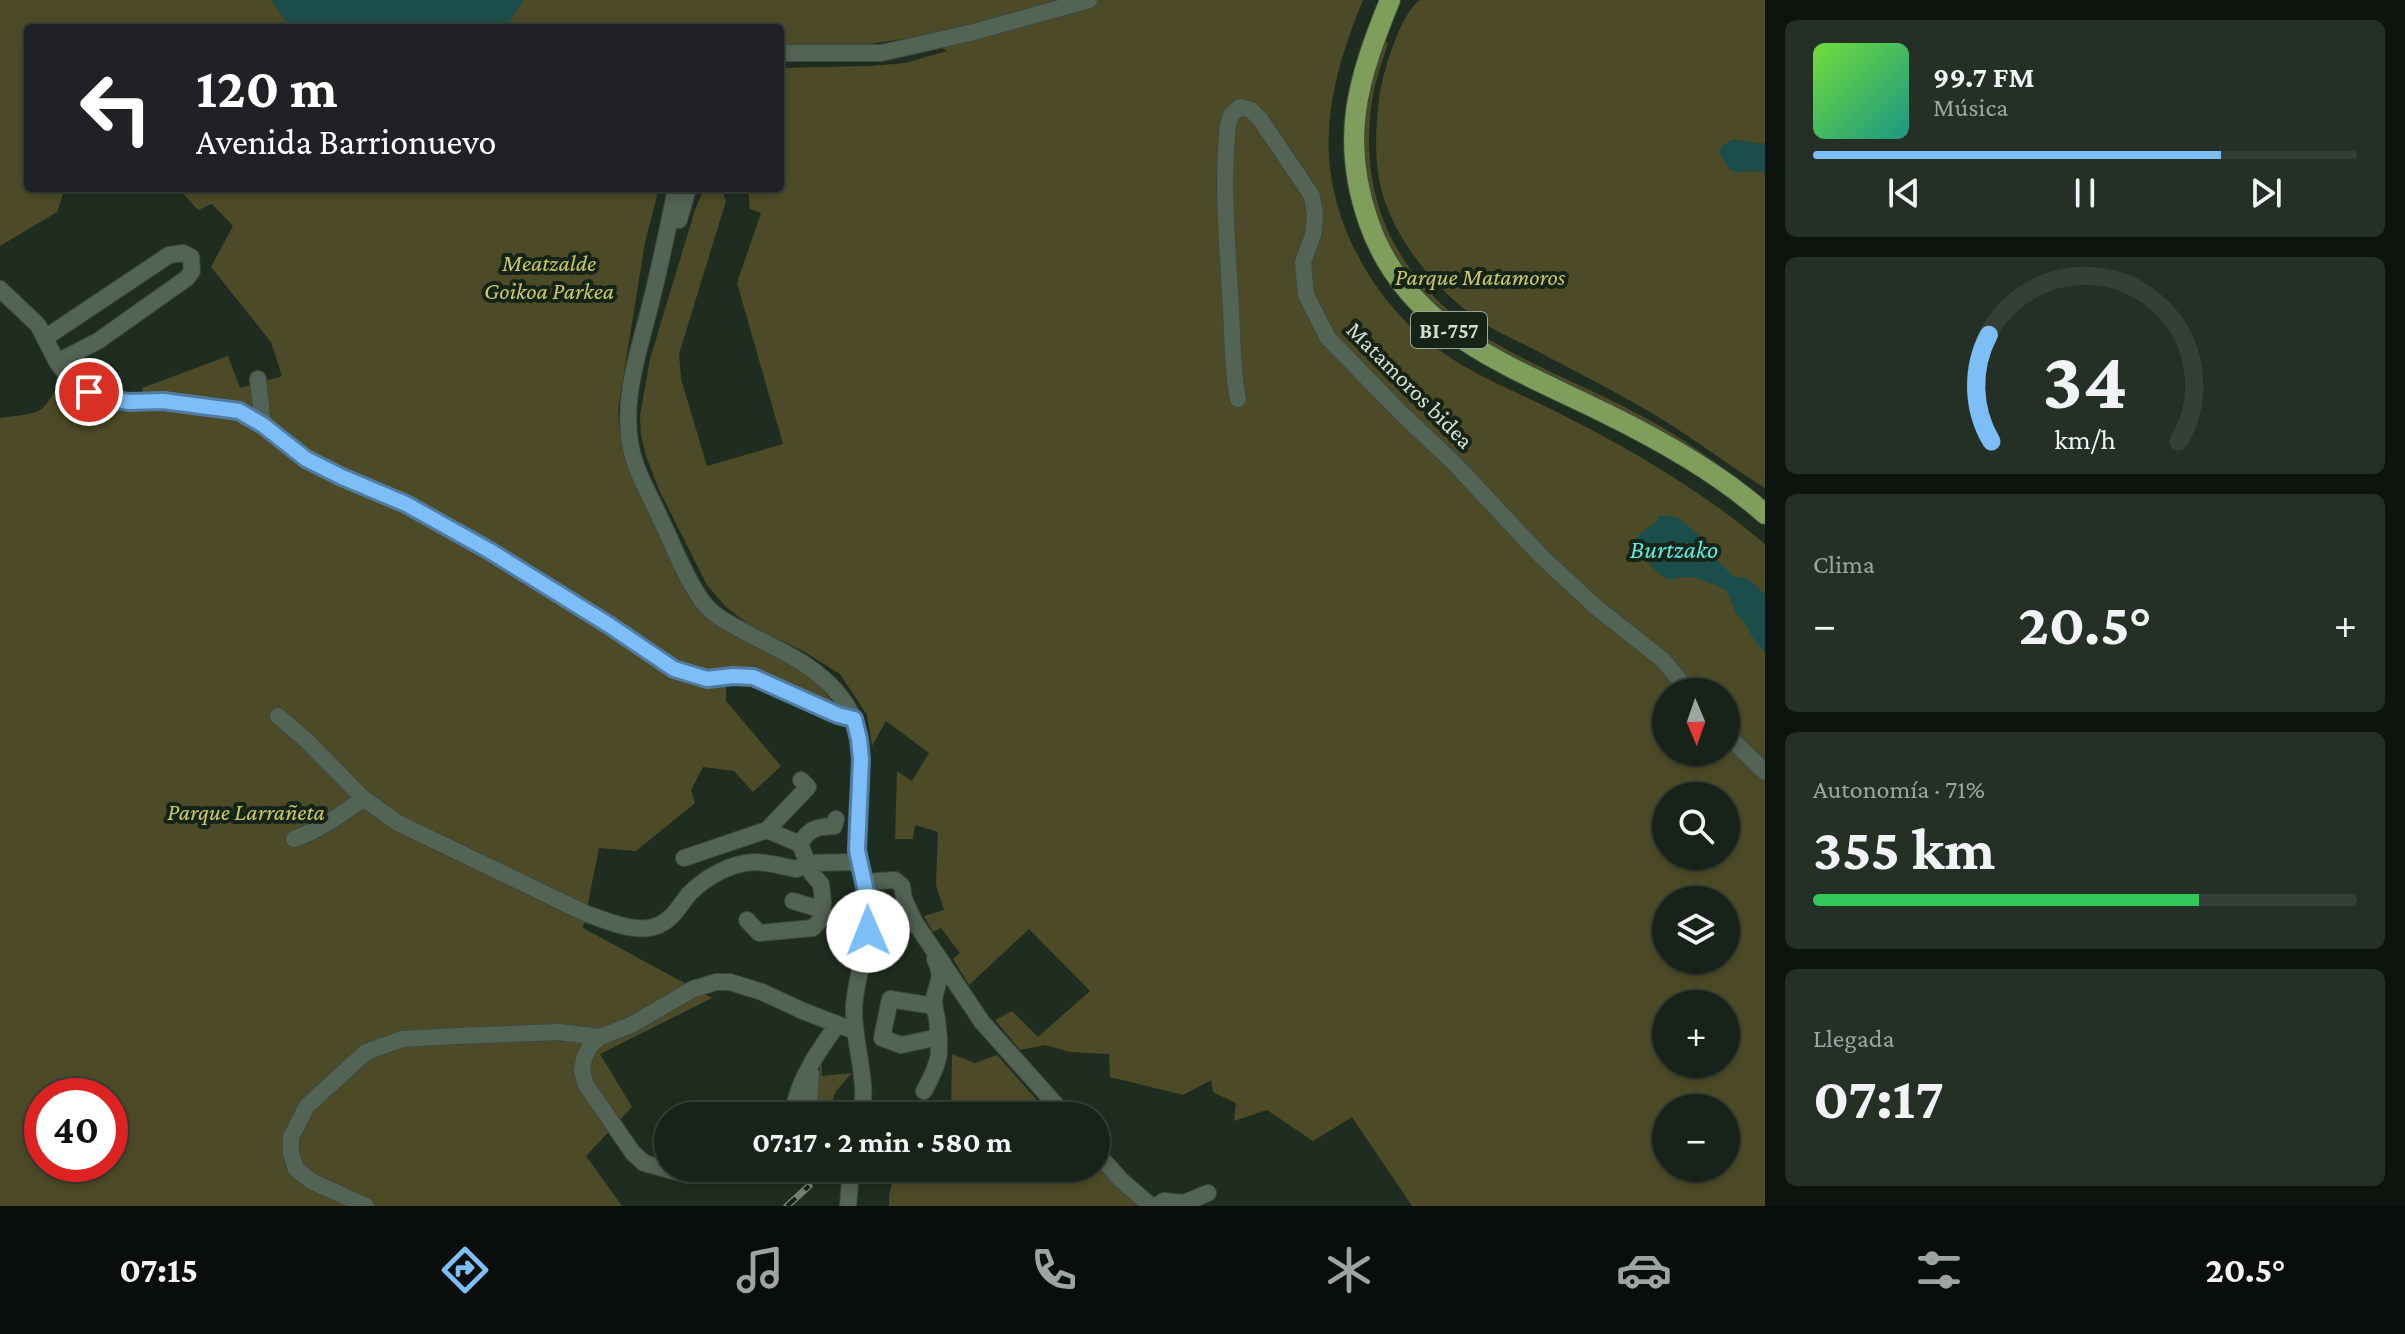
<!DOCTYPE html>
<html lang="es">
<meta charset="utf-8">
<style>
:root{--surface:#172218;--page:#242f25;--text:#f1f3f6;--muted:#9ea4a2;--line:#363f37;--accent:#7dbef9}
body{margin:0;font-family:"Crimson Pro",serif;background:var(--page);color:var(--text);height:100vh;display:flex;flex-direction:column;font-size:30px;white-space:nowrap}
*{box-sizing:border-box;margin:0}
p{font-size:26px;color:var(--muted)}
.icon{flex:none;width:44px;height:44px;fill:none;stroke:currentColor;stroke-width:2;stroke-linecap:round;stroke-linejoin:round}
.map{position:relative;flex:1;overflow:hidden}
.drawer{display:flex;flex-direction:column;gap:20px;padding:20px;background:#0d130d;width:640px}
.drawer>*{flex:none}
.top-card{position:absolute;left:24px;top:24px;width:760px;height:168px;border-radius:8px;box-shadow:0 4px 12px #0003,0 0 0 2px var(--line);background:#202124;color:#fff;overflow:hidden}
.needle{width:52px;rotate:178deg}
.controls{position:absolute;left:1652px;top:678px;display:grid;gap:16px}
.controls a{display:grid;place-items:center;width:88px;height:88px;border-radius:50%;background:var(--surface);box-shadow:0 4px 12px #0003,0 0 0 2px var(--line);font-size:40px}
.speed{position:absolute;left:24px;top:1078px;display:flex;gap:16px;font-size:40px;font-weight:700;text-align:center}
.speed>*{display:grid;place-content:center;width:104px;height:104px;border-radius:50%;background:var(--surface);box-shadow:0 4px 12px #0003,0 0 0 2px var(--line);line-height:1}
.speed .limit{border:12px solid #d22;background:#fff;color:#111}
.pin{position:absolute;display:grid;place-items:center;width:68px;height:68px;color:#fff;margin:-34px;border:4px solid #fff;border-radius:50%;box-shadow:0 2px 8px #0007}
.me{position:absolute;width:88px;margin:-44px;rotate:359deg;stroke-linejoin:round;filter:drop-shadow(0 0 6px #0008)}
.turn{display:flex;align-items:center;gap:28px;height:168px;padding:0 40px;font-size:36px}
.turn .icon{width:104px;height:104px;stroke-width:2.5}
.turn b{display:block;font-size:56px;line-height:68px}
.big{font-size:60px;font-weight:700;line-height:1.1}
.drawer .card{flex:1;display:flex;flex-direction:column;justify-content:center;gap:12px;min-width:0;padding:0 28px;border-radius:12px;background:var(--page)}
.drawer .dial{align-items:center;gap:0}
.dial svg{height:208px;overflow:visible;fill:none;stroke:var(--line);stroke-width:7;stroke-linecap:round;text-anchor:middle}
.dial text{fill:var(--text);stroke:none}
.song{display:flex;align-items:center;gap:24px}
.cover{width:96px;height:96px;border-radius:12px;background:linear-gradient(135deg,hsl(100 70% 55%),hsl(170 70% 35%))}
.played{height:8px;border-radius:4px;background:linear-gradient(90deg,var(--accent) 75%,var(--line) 75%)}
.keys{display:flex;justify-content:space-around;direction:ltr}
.heat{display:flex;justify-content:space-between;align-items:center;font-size:44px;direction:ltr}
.charge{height:12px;border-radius:6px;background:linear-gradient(90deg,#34c759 71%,var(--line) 0)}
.trip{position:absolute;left:654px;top:1102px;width:456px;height:80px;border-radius:40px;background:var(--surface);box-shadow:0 4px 12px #0003,0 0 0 2px var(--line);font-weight:700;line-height:80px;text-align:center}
.tab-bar{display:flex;height:128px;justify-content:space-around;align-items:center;background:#090e0a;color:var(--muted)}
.tab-bar .icon{width:56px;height:56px}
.tab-bar .current{color:var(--accent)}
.tab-bar b{font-size:36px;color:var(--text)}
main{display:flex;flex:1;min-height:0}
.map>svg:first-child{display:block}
</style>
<main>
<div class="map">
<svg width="1765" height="1206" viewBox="0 0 1765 1206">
<rect width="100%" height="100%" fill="#1f2d20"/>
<path fill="#4d4b27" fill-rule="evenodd" d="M0 0H1363C1346 42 1332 83 1329 129 1323 214 1373 305 1442 352 1477 377 1517 392 1555 411 1630 449 1701 490 1765 544V1206H1412L1352 1117 1313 1141 1267 1110 1234 1121 1236 1103 1213 1092 1211 1080 1183 1095 1110 1077 1109 1054 1070 1052 1045 1045 1020 1050 995 1020 1012 1011 1038 1037 1090 991 1029 929 969 985 953 959 960 953 941 928 933 932 924 916 944 910 936 885 938 832 915 825 913 839H895L897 771 912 781 929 753 886 721 872 746 867 715 840 674 803 651 748 624 726 607 707 585 659 490 646 456 641 435 640 416 650 359 695 210 702 193 709 188 722 190 726 201 679 354 681 379 707 466 783 444 737 283 761 213 750 209 748 188H780V68L871 66 905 63 947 51 923 36 862 45 780 47V28H28V188H63L64 191 57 212 0 246ZM1666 692H1726V752H1666ZM1666 796H1726V856H1666ZM1666 900H1726V960H1666ZM1666 1004H1726V1064H1666ZM1666 1108H1726V1168H1666Z
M1420 0H1765V144L1732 140 1728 164 1730 170C1742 174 1754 169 1765 173V488C1722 461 1683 430 1638 405 1603 385 1567 367 1531 348 1515 340 1497 332 1482 322 1438 293 1391 237 1380 184 1374 156 1376 127 1379 99 1382 75 1400 13 1420 0Z
M1383 41 1388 43C1382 62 1375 81 1372 101 1356 208 1405 292 1497 344 1541 370 1589 388 1634 412 1681 436 1724 467 1765 500V507L1497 351 1437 310 1416 288 1386 243 1376 222 1363 161 1362 118Z
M178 188H659L645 242 618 410 619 426 626 460 678 574 695 605 704 615 722 629 780 655 817 683 839 710 826 721 805 706 746 682 726 683V701L781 766 753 792 734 771 703 767 691 790 695 803 636 851 599 848 583 928 712 998 600 1054 632 1107 586 1156 622 1206H0V418C42 412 42 417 61 378L72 388 144 396 142 388 228 356 240 388 282 376 271 342 211 267 233 226 212 204 198 210ZM42 1096H110V1164H42Z
M952 1054 975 1063 997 1055 1051 1116H951Z
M821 1056 822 1076 852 1073 836 1091 827 1116 817 1097Z
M1096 1160 1144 1206H889V1195L896 1168H1096Z"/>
<path fill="#1b4e4a" d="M271 0H523L506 28H290Z
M1732 140 1765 144V173L1759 171 1737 172 1730 170 1719 153 1723 145Z
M1658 516H1674L1681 520 1699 535 1712 555 1733 576 1747 578 1765 594V653L1755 641 1742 619 1737 616 1727 591C1713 584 1699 576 1683 577 1679 577 1675 580 1671 579 1656 578 1635 548 1638 535L1657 521Z"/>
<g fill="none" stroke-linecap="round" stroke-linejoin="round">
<g stroke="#3d493f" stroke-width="18">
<path id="minor" d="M780 53H881L970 33 1089 0
M676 188C668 228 660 267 650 306 639 351 621 401 631 448 636 473 651 497 661 520 674 547 685 577 702 601 708 609 716 616 725 621 765 645 810 658 840 696 876 741 852 796 857 848 860 876 872 902 868 931 865 957 855 982 854 1008 853 1044 869 1080 861 1116
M679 220 688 188
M0 289 38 325 57 362 71 381 89 392 105 398 129 402 163 401 239 411 263 425 306 459 342 477 406 504 490 551 609 625 674 669 707 679 733 676 753 677 838 715 854 719
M45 338 169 255 183 253 191 257 192 271 187 278 98 341 57 362
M258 379 263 425
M1238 399C1231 364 1233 329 1230 293 1227 237 1222 181 1228 125L1231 115 1240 107 1251 110 1260 119 1312 196 1315 215 1313 235 1303 262 1306 295 1328 338 1400 412 1454 463 1541 556 1597 608 1663 660 1689 692
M278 716 307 741 363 798 398 823 587 914C608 921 637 935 659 925 673 919 680 905 689 894 706 877 730 863 755 862 768 862 784 867 797 869L807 863 860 862
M1726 734 1765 772
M767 830 808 787 801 780
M294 839C321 829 341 816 363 798
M800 844C809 828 817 827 834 826L836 819
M684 858 767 830 800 844 812 874 821 884 823 902 821 919 813 928 759 933 747 920
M865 882 895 880 902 886 904 899 914 921 982 1022 1066 1116
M793 901 823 910
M934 1006 890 999 882 1038 901 1045 939 1037
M924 1091C941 1060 941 1054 937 1019 936 1013 934 1007 934 1001 936 980 945 982 935 959
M795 1103C802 1074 820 1049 837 1025
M808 1116 811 1074
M1096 1152 1121 1180 1151 1206
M688 1175 644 1163 633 1153 586 1085 582 1071 584 1058 590 1046 600 1037 631 1025 693 989 716 982H730L762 992 803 1011 855 1031
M366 1206 311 1181 296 1169 291 1153V1137L307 1106 366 1052 402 1039 457 1036 559 1032 600 1037
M848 1206 851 1168
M1156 1206 1164 1201 1184 1203 1208 1193"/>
</g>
<g stroke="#3d493f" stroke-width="22">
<path id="major" d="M1390 0C1358 79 1339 138 1369 223 1408 333 1511 366 1607 414 1662 441 1719 473 1765 514"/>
</g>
<use href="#minor" stroke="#536354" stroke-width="16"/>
<use href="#major" stroke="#809e5b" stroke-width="20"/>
<g stroke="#758176" stroke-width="7">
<path id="rail" d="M787 1206 809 1186"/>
</g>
<use href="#rail" stroke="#162317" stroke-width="4" stroke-dasharray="12" stroke-linecap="butt"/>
</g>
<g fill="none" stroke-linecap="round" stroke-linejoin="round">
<g stroke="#517ca2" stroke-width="20">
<path id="route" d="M89 392 105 398 129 402 163 401 239 411 263 425 306 459 342 477 406 504 490 551 609 625 674 669 707 679 733 676 753 677 838 715 854 719 859 739 861 759 857 850 868 901V931"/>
</g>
<use href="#route" stroke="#7dbef9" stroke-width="14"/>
</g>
<g text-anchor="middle" stroke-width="8" stroke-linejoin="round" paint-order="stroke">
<rect fill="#162317" stroke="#9ba59b" stroke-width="2" x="1411" y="312" width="76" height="36" rx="6"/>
<g font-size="22" font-weight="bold" fill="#d4ddd4">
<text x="1449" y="338">BI-757</text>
</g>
<g font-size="24" font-style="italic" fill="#cdc866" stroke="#162317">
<text x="549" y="271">Meatzalde<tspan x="549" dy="28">Goikoa Parkea</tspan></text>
<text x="1480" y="285">Parque Matamoros</text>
<text x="246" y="820">Parque Larrañeta</text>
</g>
<g font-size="24" fill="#d4ddd4" stroke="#162317">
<text transform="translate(1410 385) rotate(45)" y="8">Matamoros bidea</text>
</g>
<g font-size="26" font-style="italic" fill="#5feade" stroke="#162317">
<text x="1674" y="558">Burtzako</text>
</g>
</g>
</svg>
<div class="controls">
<a><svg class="needle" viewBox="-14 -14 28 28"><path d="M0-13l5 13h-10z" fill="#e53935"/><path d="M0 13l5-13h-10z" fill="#9ea4a2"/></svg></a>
<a><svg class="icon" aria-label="search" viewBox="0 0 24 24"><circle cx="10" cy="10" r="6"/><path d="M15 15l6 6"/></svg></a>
<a><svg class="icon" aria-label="layers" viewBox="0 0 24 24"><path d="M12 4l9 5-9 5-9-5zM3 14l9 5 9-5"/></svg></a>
<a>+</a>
<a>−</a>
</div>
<div class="speed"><div class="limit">40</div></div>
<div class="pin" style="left:89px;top:392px;background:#d93025"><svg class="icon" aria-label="arrive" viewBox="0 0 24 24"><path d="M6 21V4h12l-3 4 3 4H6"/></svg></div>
<svg class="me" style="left:868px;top:931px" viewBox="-20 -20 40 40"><circle r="19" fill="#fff"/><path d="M0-13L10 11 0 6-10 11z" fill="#7dbef9"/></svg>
<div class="trip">07:17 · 2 min · 580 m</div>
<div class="top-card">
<div class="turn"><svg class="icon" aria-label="left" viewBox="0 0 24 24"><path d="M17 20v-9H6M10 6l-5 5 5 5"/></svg><div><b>120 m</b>Avenida Barrionuevo</div></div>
</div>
</div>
<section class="drawer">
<div class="card">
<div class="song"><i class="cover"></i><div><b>99.7 FM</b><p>Música</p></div></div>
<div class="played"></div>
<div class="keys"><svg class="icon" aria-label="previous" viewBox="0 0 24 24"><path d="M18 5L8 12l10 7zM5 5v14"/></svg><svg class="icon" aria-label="pause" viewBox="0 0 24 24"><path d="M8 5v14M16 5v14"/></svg><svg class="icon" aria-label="next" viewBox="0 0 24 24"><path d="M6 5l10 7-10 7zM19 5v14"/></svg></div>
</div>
<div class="card dial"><svg viewBox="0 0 100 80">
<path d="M14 69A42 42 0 1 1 86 69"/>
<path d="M14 69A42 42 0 0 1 13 28" stroke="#7dbef9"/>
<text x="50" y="56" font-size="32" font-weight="700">34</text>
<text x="50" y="72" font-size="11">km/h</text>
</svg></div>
<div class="card"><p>Clima</p>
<div class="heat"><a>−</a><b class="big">20.5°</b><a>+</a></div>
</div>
<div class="card"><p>Autonomía · 71%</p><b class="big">355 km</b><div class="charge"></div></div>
<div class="card"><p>Llegada</p><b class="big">07:17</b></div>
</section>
</main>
<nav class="tab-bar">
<b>07:15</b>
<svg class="icon current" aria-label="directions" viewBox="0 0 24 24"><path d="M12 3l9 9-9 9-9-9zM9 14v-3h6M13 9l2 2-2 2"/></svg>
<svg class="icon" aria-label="music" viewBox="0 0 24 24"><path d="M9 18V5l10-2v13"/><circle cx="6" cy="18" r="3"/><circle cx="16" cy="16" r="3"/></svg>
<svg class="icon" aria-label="phone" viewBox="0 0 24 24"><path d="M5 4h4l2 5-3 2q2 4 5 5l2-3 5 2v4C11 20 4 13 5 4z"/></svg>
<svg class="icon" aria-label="climate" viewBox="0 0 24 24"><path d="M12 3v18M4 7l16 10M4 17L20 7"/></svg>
<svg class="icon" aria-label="car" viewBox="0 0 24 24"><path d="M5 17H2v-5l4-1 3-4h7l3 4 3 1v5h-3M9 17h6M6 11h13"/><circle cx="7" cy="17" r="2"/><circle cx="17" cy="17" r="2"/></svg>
<svg class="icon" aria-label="filters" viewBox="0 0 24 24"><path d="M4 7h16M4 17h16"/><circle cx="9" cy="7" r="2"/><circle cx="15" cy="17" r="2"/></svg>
<b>20.5°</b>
</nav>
